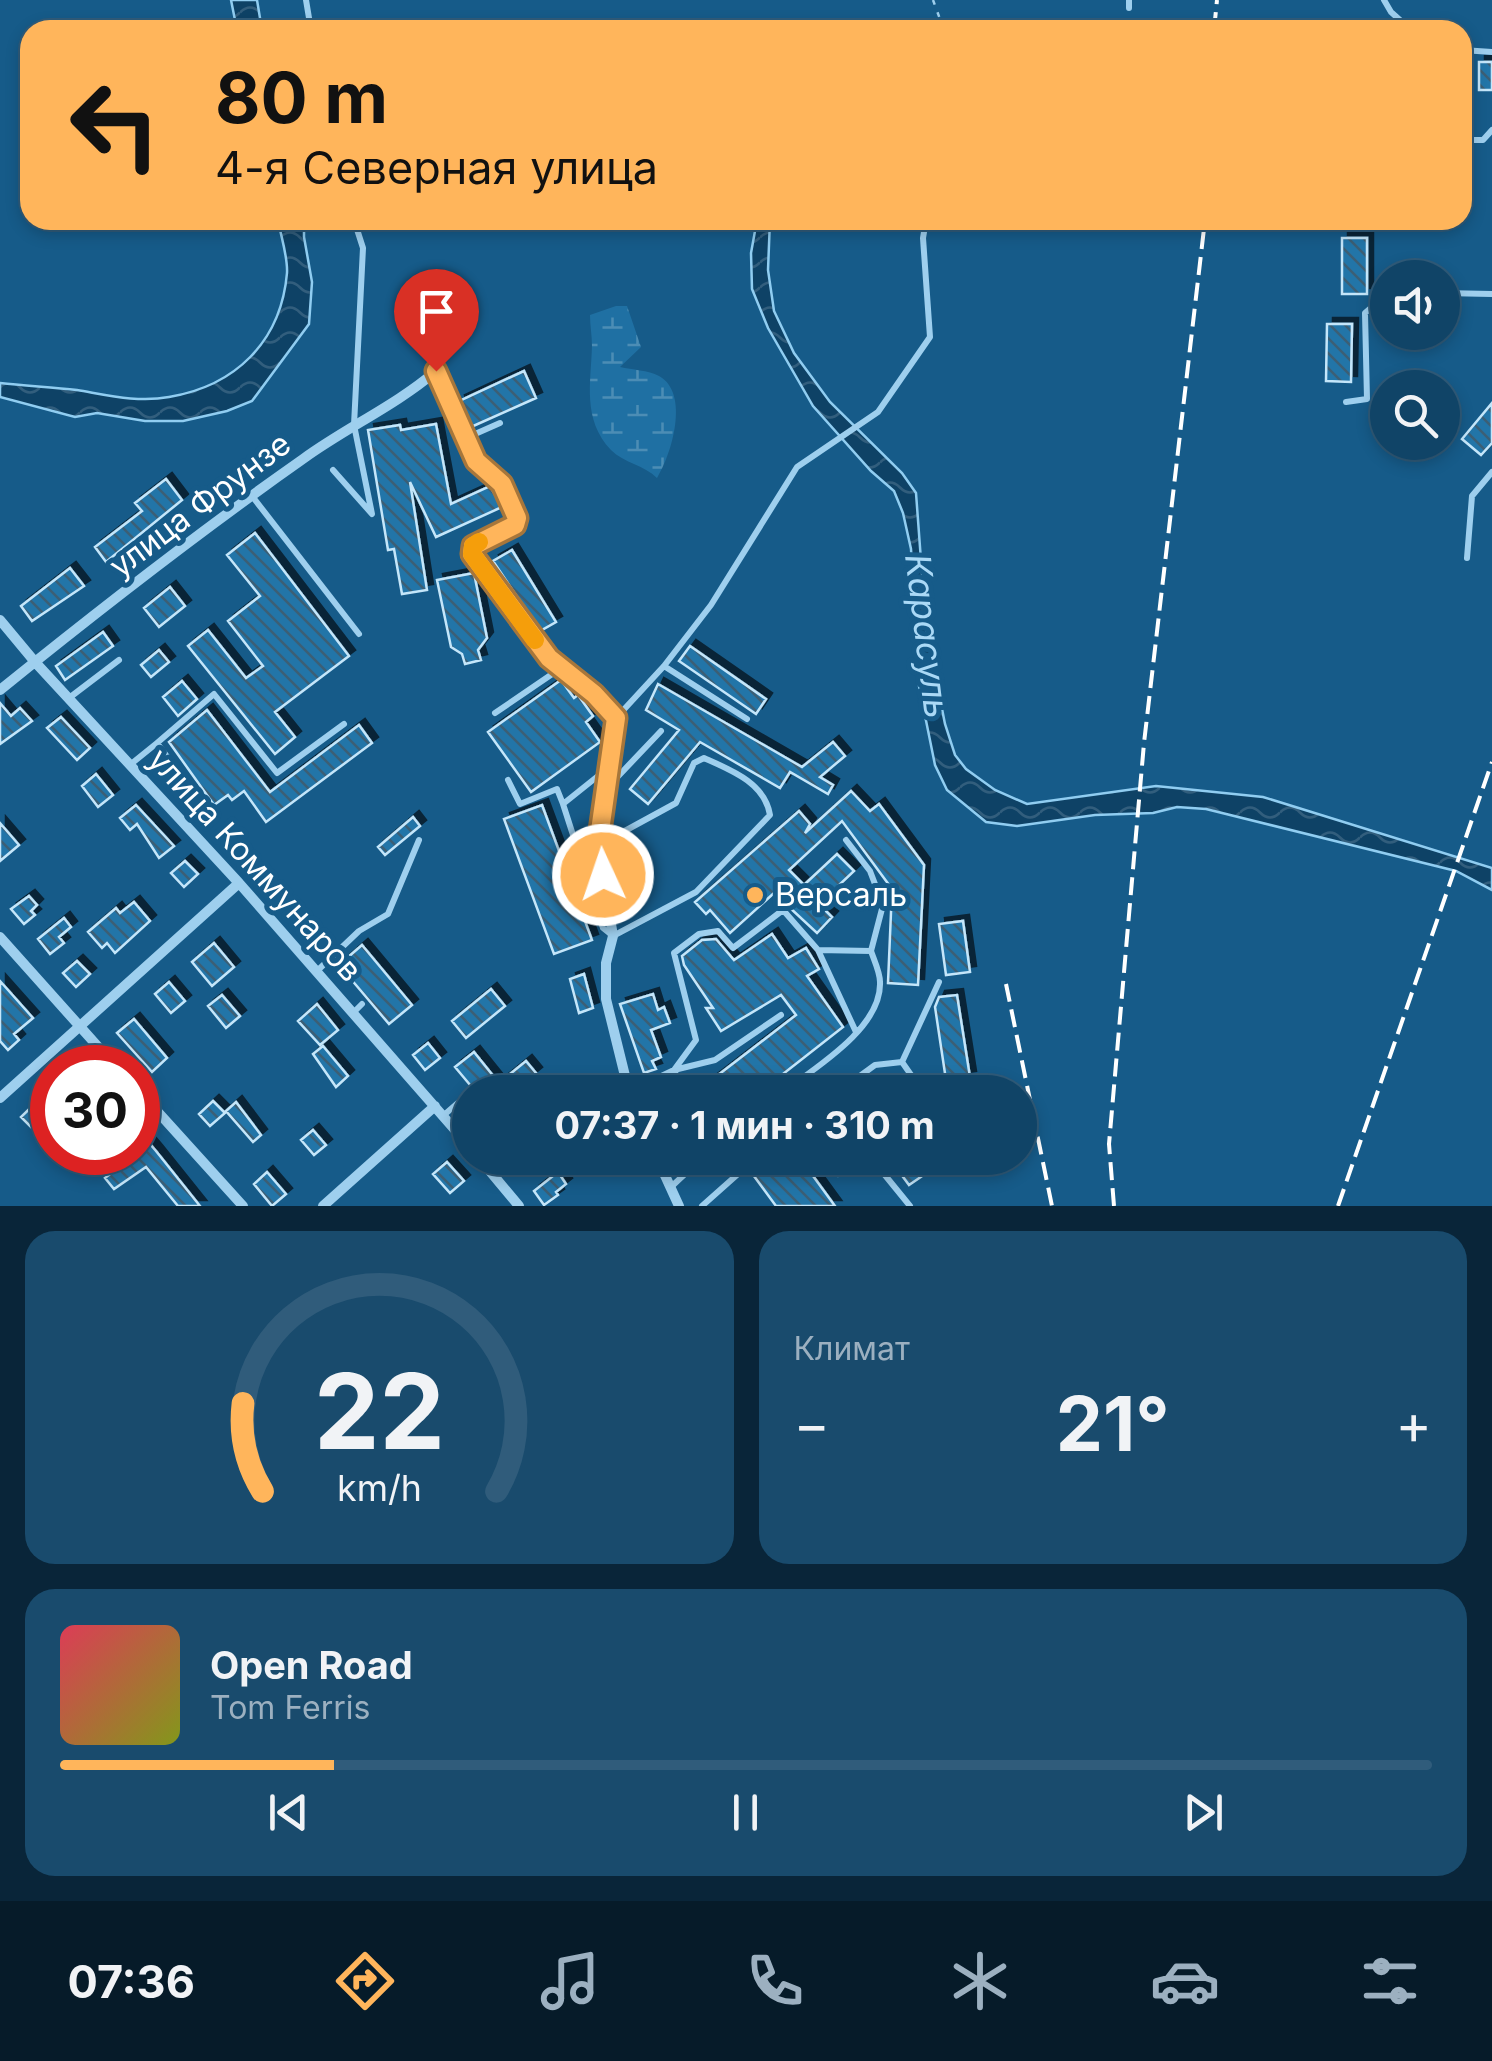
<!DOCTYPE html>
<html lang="ru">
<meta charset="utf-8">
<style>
:root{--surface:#104467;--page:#194b6d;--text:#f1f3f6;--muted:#9cb0c0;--line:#305c7b;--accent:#ffb55b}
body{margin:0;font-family:Inter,sans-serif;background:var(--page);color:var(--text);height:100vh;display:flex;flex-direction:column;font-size:38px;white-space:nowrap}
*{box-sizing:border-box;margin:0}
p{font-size:32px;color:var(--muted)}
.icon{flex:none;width:55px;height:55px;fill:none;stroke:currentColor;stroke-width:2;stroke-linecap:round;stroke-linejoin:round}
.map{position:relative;height:1206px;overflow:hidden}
.side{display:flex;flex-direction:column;gap:25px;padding:25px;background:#092539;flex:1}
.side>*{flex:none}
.banner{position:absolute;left:20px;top:20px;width:1452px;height:210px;border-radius:30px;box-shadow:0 5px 15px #0003,0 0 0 2px var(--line);background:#ffb55b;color:#111;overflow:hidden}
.controls{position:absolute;left:1370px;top:260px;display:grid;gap:20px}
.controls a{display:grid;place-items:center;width:90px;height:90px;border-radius:50%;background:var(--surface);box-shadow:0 5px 15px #0003,0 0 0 2px var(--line);font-size:50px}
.speed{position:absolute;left:30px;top:1045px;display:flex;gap:20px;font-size:50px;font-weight:700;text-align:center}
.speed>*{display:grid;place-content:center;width:130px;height:130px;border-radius:50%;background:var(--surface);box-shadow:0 5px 15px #0003,0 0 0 2px var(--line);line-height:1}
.speed .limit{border:15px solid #d22;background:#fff;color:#111}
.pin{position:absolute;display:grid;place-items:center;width:85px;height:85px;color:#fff;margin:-102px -42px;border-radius:50% 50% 50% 0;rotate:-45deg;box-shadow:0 0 10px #0007}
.pin .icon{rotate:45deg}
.me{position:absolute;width:110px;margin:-55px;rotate:357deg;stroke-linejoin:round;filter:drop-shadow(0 0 8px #0008)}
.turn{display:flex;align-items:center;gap:35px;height:210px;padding:0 30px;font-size:45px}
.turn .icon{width:130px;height:130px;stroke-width:2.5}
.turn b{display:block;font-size:70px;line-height:85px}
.big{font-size:75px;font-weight:700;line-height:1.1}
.side .tile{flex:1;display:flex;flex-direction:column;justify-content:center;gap:15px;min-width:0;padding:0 35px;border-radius:30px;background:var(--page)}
.side .dial{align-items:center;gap:0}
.dial svg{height:260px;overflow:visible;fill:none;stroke:var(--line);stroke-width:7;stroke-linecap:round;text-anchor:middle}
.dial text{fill:var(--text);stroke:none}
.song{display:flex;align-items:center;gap:30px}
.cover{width:120px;height:120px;border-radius:15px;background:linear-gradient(135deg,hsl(350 70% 55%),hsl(70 70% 35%))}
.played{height:10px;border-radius:5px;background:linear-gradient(90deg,var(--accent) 20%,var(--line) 20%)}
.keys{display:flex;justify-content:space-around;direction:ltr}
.heat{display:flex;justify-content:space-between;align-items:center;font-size:55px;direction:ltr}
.side .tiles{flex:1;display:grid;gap:25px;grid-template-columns:1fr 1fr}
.tile:last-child{grid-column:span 2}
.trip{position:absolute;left:452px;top:1075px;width:585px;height:100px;border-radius:50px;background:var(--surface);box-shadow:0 5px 15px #0003,0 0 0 2px var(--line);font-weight:700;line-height:100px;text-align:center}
.dock{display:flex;height:160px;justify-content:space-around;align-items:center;background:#061b29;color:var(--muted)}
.dock .icon{width:70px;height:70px}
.dock .on{color:var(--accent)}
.dock b{font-size:45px;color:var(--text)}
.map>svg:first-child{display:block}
</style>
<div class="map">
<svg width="1492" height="1206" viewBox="0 0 1492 1206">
<defs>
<pattern id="wetland-marsh" width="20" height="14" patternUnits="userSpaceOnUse" patternTransform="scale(2.5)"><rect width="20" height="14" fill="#1f70a3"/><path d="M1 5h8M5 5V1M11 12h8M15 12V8" fill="none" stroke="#4c8db5"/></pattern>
<pattern id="water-waves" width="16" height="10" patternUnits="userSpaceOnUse" patternTransform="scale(2.5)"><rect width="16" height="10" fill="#0e4266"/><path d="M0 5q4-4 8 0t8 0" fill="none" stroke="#325e7d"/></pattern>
<pattern id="building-back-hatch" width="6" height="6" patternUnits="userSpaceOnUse" patternTransform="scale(2.5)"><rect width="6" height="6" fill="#2474a8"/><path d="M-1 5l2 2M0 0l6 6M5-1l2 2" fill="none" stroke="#3a5e75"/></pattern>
<filter id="shadow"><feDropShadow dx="6" dy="-6" stdDeviation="0" flood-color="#0009"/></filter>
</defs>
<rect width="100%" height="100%" fill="#165b89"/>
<path fill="url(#wetland-marsh)" d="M616 306H627L641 347 620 367C632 370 648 370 659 376 690 393 672 454 657 478 644 465 624 463 611 450 582 419 591 383 592 346 592 336 590 325 590 315Z"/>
<path fill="url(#water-waves)" stroke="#90cdf1" stroke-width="2.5" d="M231 0H257L262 30H237Z
M278 220H304V237L312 282 309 324 252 401 227 411 183 421H145L97 413 75 417 0 397V383C26 386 52 387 77 390 107 395 138 403 169 397 235 386 281 342 287 273 288 257 281 237 278 220Z
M757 220H770L768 270 774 311 794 353 830 402 902 473 916 493 926 628 945 724 955 755 966 769 995 790 1027 804 1156 786 1263 797 1492 868V890L1456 871 1206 809 1177 807 1153 813 1095 815 1017 826 986 822 947 790 935 765 918 681 911 549 903 513 894 491 871 471 813 406 768 328 752 289 751 253Z"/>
<path fill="url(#building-back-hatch)" stroke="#c4e6fa" stroke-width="2.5" filter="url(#shadow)" d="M1479 62H1492V90H1479Z
M1342 238H1367V294H1342Z
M1327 324H1352L1351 382 1326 381Z
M524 371 536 398 471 427 459 401Z
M1492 403V443L1481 455 1462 439Z
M436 424 451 504 490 486 502 507 436 537 410 482 427 590 402 594 394 549 388 550 368 430 400 425 401 430Z
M166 479 182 500 106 562 95 547 142 511 135 503Z
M255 533 349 656 275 712 295 737 275 754 188 646 208 630 246 678 263 666 228 621 260 596 227 555Z
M512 550 556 622 540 631 493 561Z
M70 568 84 586 32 621 21 606Z
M474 573 487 638 478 650 481 660 465 664 462 654 451 647 437 580Z
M170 587 185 606 159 627 144 608Z
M103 632 113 646 65 680 56 666Z
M690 646 766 699 756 714 679 661Z
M159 650 169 662 151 677 141 665Z
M561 680 574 698 578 695 593 716 586 722 600 742 531 792 488 732Z
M182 681 197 699 178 716 163 697Z
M658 684 802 767 833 742 845 756 820 777 833 785 828 794 790 772 780 788 700 742 648 804 630 789 679 730 646 710Z
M0 703 11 716 20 708 32 721 0 744Z
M207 710 270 792 359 725 372 743 266 822 244 791 232 800 228 795 214 805 169 742Z
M61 717 90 748 77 760 47 728Z
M96 774 113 795 98 807 82 786Z
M851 791 870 811 879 804 924 865 918 985 888 983 892 889 842 821 789 870 804 885 837 854 854 871 819 904 832 917 817 933 774 893 730 933 710 910 706 914 695 902 799 811 810 824 805 833Z
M136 805 174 846 159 858 137 824 130 830 120 818Z
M542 805 592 940 554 954 504 819Z
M413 817 420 826 385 855 378 847Z
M0 823 19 845 0 861Z
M185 861 198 874 184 887 171 873Z
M29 896 37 905 31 911 35 915 24 924 11 909Z
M134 902 150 921 115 953 107 943 102 948 88 932 116 908 120 913Z
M64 918 71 927 59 937 64 943 50 954 38 939Z
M963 921 970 972 946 975 939 924Z
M772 934 788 958 806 948 819 969 807 976 843 1027 760 1092H696L796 1015 781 995 721 1031 706 1008H713L684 965 682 956 702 940 716 939 734 960Z
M214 943 234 967 212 986 192 962Z
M362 945 412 1005 389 1024 339 965Z
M77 961 90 974 76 987 63 973Z
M584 974 593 1008 579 1013 570 979Z
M0 981 33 1018 14 1034 19 1040 8 1050 0 1041Z
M169 982 185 1001 171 1013 155 994Z
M491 989 505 1006 466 1038 452 1021Z
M653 994 658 1010 664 1007 670 1023 651 1030 661 1057 652 1061 656 1069 644 1073 620 1004Z
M222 995 240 1016 226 1028 208 1006Z
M957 995 970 1077 946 1080 935 1007 939 997Z
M317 1004 338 1030 320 1045 298 1021Z
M134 1019 167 1058 152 1072 117 1033Z
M428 1043 440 1058 425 1070 413 1055Z
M323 1046 348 1076 336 1087 313 1054Z
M474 1052 499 1083 526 1061 536 1073 513 1092H476L455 1067Z
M52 1087V1113L34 1130 21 1117Z
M213 1101 225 1113 210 1126 199 1114Z
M236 1102 261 1135 253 1142 226 1111Z
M138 1130 156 1151 200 1206H178L146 1167 114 1189 105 1178 138 1152Z
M313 1130 326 1145 314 1155 301 1140Z
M764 1158H825L808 1169 835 1206H776L751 1172Z
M889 1158H922L931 1170 909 1185Z
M447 1162 464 1181 450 1193 433 1174Z
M267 1172 286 1194 272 1206 254 1184Z
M558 1172 566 1184 556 1192 558 1195 544 1205 534 1191Z"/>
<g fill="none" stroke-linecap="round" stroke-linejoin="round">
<path stroke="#9ecfee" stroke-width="2.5" stroke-dasharray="5 8" stroke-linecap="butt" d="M933 0 944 30
M1130 19 1131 30"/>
<path stroke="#9ecfee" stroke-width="6" d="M306 0 311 30
M1384 0 1391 12 1411 30
M1129 8V0
M1462 50 1492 52
M1462 140H1483L1492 130
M1442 293 1492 294
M431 336 436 371
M1346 402 1367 399 1365 313 1388 293
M466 438 500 423
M333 470 372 514 354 425 363 248 354 220
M252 496 359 634
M1467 558 1472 496 1492 472
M664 666 747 719
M69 698 119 660
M495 713 561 668
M617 717 664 666 711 605 797 467 878 412 930 337 923 238 926 220
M157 743 214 694 277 773 344 724
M131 764 157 743 207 811
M508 780 520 804 557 789 563 804
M607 788 661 731
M599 845 676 803 694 763 704 758C731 770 765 783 770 815L696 892 613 936 603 928 563 804 608 768
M818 950 856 1032
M317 971 359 931 388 914 419 840
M353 1013 362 1004
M902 1062 923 1092
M630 1091 674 1070 696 1040 674 953 699 934 718 931 733 948 783 910 818 950 871 951 883 905 870 871 846 840
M683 1092 674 1070 715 1060 781 1015
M783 1092C815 1068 882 1028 880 982 880 972 874 960 871 951
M838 1092 875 1065 902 1062 939 982
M444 1115 467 1095
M871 1158 910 1206
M838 1174 859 1158
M671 1187 702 1158
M702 1206 756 1158"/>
<path stroke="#9ecfee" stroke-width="10" d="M0 620 35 662 239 883 470 1147
M0 690C99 610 199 532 303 459 347 427 395 406 436 371L476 461 502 485 517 519 515 525 473 546 472 554 549 658 594 694 616 718 598 845 613 936 606 963V999L629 1092
M0 937 117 1068
M138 1090 243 1206
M0 1098 239 883
M479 1158 519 1206
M657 1158 679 1206
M323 1206 435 1106"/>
<path stroke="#fff" stroke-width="4" stroke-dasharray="18 8" stroke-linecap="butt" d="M1214 30 1217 0
M1006 984 1052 1206
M1114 1206 1109 1144 1144 743 1205 220
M1338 1206 1492 762"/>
</g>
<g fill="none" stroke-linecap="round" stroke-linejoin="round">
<g stroke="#a6763b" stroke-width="25">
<path id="route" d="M436 371 476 461 502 484 517 518 515 525 473 546 472 554 549 658 594 694 616 718 598 845 603 875"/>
</g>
<use href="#route" stroke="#ffb55b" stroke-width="18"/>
<path stroke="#f59e0b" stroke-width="18" d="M479 542 473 546 472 554 535 640"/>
</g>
<circle fill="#ffb55b" stroke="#165b89" stroke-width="4" cx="755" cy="895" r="10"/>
<g text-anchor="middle" stroke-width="10" stroke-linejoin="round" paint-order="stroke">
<g font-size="32" fill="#fff" stroke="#165b89">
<text transform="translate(200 505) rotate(-37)" y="11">улица Фрунзе</text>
<text transform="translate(255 865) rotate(48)" y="11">улица Коммунаров</text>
</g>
<g font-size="32" fill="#fff" stroke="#165b89" text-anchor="start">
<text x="775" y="906">Версаль</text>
</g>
<g font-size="35" font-style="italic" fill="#aad9f6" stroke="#165b89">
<text transform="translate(927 636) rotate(83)" y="12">Карасуль</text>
</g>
</g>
</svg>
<div class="controls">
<a><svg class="icon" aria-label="sound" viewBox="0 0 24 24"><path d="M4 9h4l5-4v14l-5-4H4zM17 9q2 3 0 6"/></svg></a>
<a><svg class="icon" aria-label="search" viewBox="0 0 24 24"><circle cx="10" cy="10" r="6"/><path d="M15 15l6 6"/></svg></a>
</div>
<div class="speed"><div class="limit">30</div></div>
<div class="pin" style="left:436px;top:371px;background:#d93025"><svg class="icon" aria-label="arrive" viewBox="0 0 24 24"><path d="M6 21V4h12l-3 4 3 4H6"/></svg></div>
<svg class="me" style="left:603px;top:875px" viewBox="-20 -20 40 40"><circle r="17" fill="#ffb55b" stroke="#fff" stroke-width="3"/><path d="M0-11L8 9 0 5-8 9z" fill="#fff"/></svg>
<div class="trip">07:37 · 1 мин · 310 m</div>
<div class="banner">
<div class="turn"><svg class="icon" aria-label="left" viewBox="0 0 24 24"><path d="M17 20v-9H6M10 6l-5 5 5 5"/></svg><div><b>80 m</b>4-я Северная улица</div></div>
</div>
</div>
<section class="side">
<div class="tiles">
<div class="tile dial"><svg viewBox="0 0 100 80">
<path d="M14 69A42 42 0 1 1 86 69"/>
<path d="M14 69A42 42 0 0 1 8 42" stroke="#ffb55b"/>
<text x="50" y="56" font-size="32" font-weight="700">22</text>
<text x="50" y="72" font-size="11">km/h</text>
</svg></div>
<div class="tile"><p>Климат</p>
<div class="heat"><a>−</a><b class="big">21°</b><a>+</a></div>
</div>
<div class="tile">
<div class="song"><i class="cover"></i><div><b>Open Road</b><p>Tom Ferris</p></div></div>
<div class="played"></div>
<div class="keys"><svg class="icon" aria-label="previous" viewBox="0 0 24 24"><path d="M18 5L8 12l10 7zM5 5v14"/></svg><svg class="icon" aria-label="pause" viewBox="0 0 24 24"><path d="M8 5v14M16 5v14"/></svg><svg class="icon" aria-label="next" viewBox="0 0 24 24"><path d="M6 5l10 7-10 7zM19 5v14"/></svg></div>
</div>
</div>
</section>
<nav class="dock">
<b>07:36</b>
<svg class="icon on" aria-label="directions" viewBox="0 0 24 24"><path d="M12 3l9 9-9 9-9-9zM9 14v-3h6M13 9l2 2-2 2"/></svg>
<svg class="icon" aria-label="music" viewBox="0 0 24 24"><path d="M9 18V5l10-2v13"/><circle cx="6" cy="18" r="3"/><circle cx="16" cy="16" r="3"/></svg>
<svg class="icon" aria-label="phone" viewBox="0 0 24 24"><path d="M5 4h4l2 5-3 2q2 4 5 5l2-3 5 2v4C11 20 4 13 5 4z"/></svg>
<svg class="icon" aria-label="climate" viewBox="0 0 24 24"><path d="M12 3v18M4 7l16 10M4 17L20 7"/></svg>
<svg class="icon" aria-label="car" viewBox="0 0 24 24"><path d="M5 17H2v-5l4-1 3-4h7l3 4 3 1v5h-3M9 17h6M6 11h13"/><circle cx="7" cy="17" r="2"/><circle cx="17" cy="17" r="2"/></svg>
<svg class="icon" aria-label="filters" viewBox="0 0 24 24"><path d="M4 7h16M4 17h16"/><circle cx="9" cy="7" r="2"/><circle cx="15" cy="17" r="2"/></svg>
</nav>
